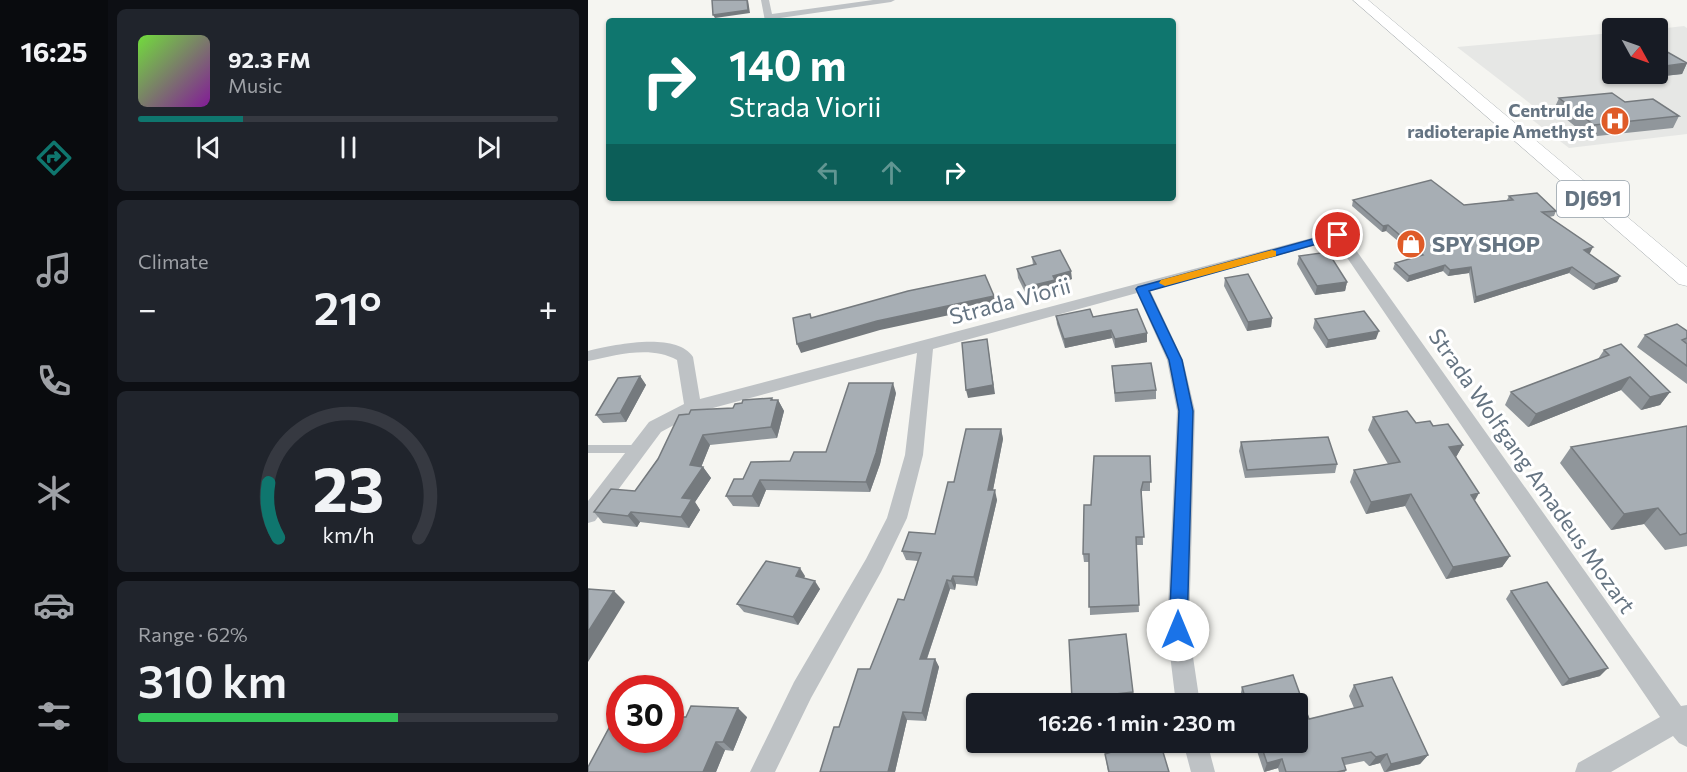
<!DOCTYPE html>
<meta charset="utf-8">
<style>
:root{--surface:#171b24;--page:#20242c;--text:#f1f3f6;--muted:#9ea1a6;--line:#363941;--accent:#0f766e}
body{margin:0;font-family:Commissioner,sans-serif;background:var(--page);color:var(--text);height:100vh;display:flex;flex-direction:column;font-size:22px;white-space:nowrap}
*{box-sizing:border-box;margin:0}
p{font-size:20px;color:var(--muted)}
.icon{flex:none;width:33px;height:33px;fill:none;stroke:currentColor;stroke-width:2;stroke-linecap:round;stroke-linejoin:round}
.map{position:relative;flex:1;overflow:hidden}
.side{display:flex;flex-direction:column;gap:9px;padding:9px;background:#0d0f14;width:480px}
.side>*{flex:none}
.hud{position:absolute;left:18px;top:18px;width:570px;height:183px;border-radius:6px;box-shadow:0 2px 4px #0004;background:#0f766e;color:#fff;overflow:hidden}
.needle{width:39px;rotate:130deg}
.fabs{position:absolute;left:1014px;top:18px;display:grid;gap:12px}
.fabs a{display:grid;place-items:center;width:66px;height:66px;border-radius:6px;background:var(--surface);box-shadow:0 2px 4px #0004;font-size:30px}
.speed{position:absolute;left:18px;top:675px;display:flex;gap:12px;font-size:30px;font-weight:700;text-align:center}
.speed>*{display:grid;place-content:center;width:78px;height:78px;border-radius:50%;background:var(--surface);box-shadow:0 2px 4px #0004;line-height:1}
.speed .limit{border:9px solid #d22;background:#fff;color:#111}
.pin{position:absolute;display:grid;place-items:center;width:51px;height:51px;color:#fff;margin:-26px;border:3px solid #fff;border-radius:50%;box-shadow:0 2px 6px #0007}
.me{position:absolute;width:66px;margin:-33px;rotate:0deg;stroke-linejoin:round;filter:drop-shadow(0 0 4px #0008)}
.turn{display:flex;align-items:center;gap:21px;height:126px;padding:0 24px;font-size:27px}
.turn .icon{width:78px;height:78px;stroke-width:2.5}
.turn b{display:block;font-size:42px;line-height:51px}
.lanes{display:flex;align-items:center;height:57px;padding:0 24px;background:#0003;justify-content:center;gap:30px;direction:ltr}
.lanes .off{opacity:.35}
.big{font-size:45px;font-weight:600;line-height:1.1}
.side .card{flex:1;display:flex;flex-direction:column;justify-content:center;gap:9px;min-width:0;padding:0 21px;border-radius:9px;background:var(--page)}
.side .dial{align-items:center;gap:0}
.dial svg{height:156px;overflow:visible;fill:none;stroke:var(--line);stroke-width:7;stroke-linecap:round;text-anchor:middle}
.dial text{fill:var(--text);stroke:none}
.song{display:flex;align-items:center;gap:18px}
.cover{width:72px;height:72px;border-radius:9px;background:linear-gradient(135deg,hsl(100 70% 55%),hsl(290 70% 35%))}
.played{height:6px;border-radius:3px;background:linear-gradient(90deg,var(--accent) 25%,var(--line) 25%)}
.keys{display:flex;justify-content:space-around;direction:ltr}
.heat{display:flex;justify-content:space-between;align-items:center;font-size:33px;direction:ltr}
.charge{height:9px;border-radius:4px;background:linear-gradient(90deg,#34c759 62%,var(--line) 0)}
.trip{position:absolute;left:378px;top:693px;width:342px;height:60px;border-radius:6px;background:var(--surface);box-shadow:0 2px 4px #0004;font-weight:600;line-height:60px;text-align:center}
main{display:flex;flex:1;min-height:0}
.menu{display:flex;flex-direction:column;width:108px;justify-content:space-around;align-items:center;background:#090b0e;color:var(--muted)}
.menu .icon{width:42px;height:42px}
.menu .on{color:var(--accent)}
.menu b{font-size:27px;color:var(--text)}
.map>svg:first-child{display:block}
</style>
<main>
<nav class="menu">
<b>16:25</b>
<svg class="icon on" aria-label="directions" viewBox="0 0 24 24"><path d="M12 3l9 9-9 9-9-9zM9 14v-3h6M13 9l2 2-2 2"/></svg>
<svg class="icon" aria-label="music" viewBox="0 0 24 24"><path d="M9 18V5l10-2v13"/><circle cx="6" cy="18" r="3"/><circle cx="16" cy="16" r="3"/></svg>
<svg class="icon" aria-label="phone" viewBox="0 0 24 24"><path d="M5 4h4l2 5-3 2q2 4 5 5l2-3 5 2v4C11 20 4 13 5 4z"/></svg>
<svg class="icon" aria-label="climate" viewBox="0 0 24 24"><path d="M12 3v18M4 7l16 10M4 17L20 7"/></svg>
<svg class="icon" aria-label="car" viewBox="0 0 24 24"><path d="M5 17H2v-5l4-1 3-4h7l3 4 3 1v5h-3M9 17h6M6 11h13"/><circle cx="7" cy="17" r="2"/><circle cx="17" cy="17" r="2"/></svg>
<svg class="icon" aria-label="filters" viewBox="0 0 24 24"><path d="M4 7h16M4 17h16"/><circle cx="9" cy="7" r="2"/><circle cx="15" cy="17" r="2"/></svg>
</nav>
<section class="side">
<div class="card">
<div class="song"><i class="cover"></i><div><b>92.3 FM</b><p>Music</p></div></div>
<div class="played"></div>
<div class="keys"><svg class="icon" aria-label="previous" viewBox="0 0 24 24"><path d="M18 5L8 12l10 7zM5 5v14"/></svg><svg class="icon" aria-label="pause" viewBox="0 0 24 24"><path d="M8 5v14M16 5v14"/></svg><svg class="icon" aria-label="next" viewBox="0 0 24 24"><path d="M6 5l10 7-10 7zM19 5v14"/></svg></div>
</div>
<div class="card"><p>Climate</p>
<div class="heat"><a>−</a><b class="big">21°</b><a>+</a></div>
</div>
<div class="card dial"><svg viewBox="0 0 100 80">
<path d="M14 69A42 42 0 1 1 86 69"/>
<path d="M14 69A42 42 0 0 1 9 41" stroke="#0f766e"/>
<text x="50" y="56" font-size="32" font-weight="700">23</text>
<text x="50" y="72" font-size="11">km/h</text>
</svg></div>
<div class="card"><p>Range · 62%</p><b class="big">310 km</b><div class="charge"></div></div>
</section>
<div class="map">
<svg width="1099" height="772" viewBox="0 0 1099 772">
<rect width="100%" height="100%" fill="#f5f5f1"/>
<path fill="#e6e7e5" d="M1096 26 1099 28V134L981 148 929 108 944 105 869 47 1024 33V74H1070V29Z"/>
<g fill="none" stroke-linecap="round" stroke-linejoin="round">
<g stroke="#b1b6b9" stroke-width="1">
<path id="primary" d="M765 0H780L1099 267V286L1091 284Z"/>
</g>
<path stroke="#bec2c5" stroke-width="8" d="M0 449H49"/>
<path fill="#bec2c5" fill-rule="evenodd" d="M173 0H181L184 14 285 0H307L303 2 185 19V21H177Z
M750 231 755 232 1093 706 1099 705V747L1091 743 1085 736 1023 772H987L990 763 1072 717 747 240 562 290 595 360 607 411 601 630 612 704H588L579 630 589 411 579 360 549 293 345 349 335 455 319 518 293 572 223 698 187 772H162L206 682 278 559 299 518 317 455 329 353 110 412 73 432 7 521 0 523V501L61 422 96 404 89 360C63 345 28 355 0 361V351C25 345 88 331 105 357L112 399Z
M595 742H619L627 772H603Z"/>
<use href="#primary" fill="#fff" fill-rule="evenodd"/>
</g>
<path fill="#90969b" d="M1099 63 1094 74 1049 79 1039 74H1070Z
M971 98 1037 102 1091 116 1085 128 1000 137 966 109Z
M921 196 968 211 966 216 961 217 1002 253H1000L1032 276 1029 282 1005 290 981 273 886 303 881 273 860 276 855 271 819 282 805 269 807 263 829 257 798 231 794 232 764 206 765 200 876 205 919 200Z
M711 256 759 282 757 291 727 295 709 264Z
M444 257 484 279 468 284V288L439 296 430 278 429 269 445 265Z
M637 278 684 318 683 327 659 331 636 286Z
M468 316 505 317 559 342 527 348 524 338 477 348 469 324Z
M727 319 788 339 738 348 725 328Z
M1099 331V384L1049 347 1057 335Z
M1016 350 1082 392 1072 405 1053 410 1033 390 940 427 917 405 923 392 1010 359Z
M524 366 568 390V399L527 402Z
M52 376 58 385 38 422 15 423 8 415Z
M308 393 292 464 282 492 178 490 171 507 145 506 138 496 202 461 238 452Z
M185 400H190L196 411 189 438 122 445 113 467H115L123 478 107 502 112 510 101 528 52 522 49 527 15 523 6 512 47 491 101 414 145 408Z
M785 417 845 426 875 445 868 457 887 501 922 556 914 567 858 579 817 506 778 514 762 482 766 470 800 464 780 430Z
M1099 426V546L1077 550 1056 524 1023 530 972 463 983 447Z
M413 429 415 439 405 490 409 500 389 586 368 584 367 590 362 589 339 659H347L351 667 338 721 319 720 307 772H232L251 727 282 669 316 600 330 561 318 560 314 551 347 534 366 482Z
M653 442 749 464 747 473 657 478 651 451Z
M562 456V491H554V496L555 545H548L551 612 502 615 501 562H496L495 554 503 505Z
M217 576 216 578 232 589 210 625 156 612 149 604Z
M923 591 1012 676 974 686 918 599Z
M705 675 721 719 766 708 761 696 766 685 804 677 840 755 832 764 799 772H796L792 763 781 766 776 761 757 765 758 770 757 772H691L690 768 676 772 666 742H710V704H653L652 698 654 687Z
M545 692V699L505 704H484V699Z
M98 717H159L145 751 137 750 128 772H0Z
M529 742H572L581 772H520L517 754 531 749Z"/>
<path fill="#757a7e" d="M160 0 162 13 127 18 125 15Z
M1099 63 1094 74 1049 79 1052 74H1070V67Z
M800 225 798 231 794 232 795 226Z
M1005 247 1002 253 993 256 996 250Z
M857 265 855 271 819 282 821 276Z
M883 267 881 273 860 276 862 270Z
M984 267 981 273 886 303 888 297Z
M483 271 484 279 468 284V288L439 296 438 287 465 276Z
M1032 276 1029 282 1005 290 1008 284Z
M759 282 757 291 727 295 729 286Z
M406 296 408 305 292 330 213 353 209 344 289 321Z
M684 318 683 327 659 331 660 322Z
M523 330 524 338 477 348 476 339Z
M791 331 788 339 738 348 740 340Z
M559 333V342L527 348V339Z
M399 339 407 394 380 398 378 390Z
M52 376 58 385 38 422 32 413Z
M1042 377 1033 390 940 427 948 414Z
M305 383 308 393 292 464 282 492 278 482Z
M1082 392 1072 405 1053 410 1062 397Z
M184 398 189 407 190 400 196 411 189 438 183 427Z
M413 429 415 439 403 500 400 490Z
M115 435 122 445 110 475 115 467 123 478 107 502 112 510 101 528 93 517 94 498 102 465Z
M875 445 868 457 855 460 861 447Z
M172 480 178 490 171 507 164 496Z
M407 490 409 500 389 586 386 577Z
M891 493 884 506 883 495Z
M823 494 817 506 778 514 783 502Z
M1070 508 1056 524 1023 530 1036 514Z
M43 512 52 522 49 527 40 516Z
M922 556 914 567 858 579 865 567Z
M212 568 217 576 213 584 208 576Z
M365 576 368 584 367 590 363 581Z
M359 580 362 589 336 667 332 659Z
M227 581 232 589 210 625 205 617Z
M26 591 37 602 0 662V632Z
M347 659 351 667 338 721 334 713Z
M1020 668 1012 676 974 686 981 679Z
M150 708 159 717 145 751 135 742Z
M315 712 319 720 307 772H300Z
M128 742 137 750 128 772H115Z
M799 754 792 763 781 766 788 757Z
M840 755 832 764 797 772 803 764Z
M694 759 690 768 676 772 679 763Z"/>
<path fill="#a7aeb4" stroke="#757a7e" stroke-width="1.5" d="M124 0H159L160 10 125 15Z
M1074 49 1099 63 1070 67V50Z
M1024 93 1037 102 1065 99 1091 116 1006 125 971 98Z
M843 180 876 205 925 200 921 196 949 193 968 211 954 212 1005 247 996 250 1032 276 1008 284 984 267 888 297 883 267 862 270 857 265 821 276 807 263 835 255 800 225 795 226 765 200Z
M472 250 483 271 465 276 467 280 438 287 429 269 448 264 444 257Z
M740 252 759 282 729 286 711 256Z
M660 274 684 318 660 322 637 278Z
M397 275 406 296 289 321 209 344 205 318 222 314 223 318 320 291Z
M502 309 505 317 549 309 559 333 527 339 523 330 476 339 468 316Z
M776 311 791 331 740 340 727 319Z
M1089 324 1099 331V338L1094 340 1099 344V366L1057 335Z
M399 339 405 385 378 390 374 343Z
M1033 344 1082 392 1062 397 1042 377 948 414 923 392 1021 355 1016 350Z
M563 363 568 390 527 393 524 366Z
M52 376 32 413 8 415 30 378Z
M261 383H305L288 453 278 482 172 480 164 496H138L146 479H155L163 462 202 461 206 452H238Z
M184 398 183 400H190L183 427 115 435 102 465 115 467 94 498 104 499 93 517 43 512 40 516 6 512 23 489 47 491 70 459 91 415 101 414 103 410 145 408 147 404 154 403 155 400Z
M819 411 828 423 842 421 845 426 860 424 875 445 861 447 891 493 883 495 922 556 865 567 823 494 783 502 766 470 812 462 785 417Z
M1099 426V533L1092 535 1070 508 1036 514 983 447Z
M378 429H413L400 490H407L386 577 365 576 363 581 359 580 332 659H347L334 713 315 712 300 772H232L246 727H251L270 669H282L310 599 316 600 333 553 314 551 321 532 347 534 360 482H366Z
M740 437 749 464 659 470 653 442Z
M506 456H562L563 482H555L553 490 556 537H548L551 605 501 607V554H495L496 505H503Z
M178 561 212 568 208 576 227 581 205 617 149 604Z
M959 582 1020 668 981 679 923 591Z
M0 589 26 591 0 632Z
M538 634 545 692 484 699 481 640Z
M705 675 721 719 775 706 766 685 804 677 840 755 803 764 799 754 788 757 783 752 754 758 758 770 749 772H698L694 759 679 763 672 742H710V704H659L654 687Z
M103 706 150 708 135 742H128L115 772H0V767L29 713H32V740H82V717H98Z
M531 742H572L581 772H521L517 754 533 749Z"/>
<path fill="#1a73e8" stroke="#114b97" stroke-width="1.5" d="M750 232 754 233V237L561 291 594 360 605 411 599 630 596 636 590 638 583 636 581 630 591 411 581 360 548 289 550 287Z"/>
<path fill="#f59e0b" d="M684 250 688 251V256L577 286 571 283 573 280Z"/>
<defs>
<g id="hospital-disc" transform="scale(1.5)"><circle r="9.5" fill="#df5b28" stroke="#fff"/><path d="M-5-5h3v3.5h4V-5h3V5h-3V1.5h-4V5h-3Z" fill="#fff"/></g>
<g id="shop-disc" transform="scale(1.5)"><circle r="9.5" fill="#df5b28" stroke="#fff"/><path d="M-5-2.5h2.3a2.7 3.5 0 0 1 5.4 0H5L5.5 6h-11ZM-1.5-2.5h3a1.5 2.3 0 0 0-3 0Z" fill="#fff"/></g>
</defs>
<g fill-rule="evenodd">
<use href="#hospital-disc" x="1027" y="121"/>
<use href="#shop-disc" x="823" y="244"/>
</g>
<g text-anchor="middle" stroke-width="6" stroke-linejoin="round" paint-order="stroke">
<g font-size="18" font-weight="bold" fill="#657482" stroke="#fff" text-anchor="end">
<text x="1006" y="117">Centrul de<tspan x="1006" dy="21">radioterapie Amethyst</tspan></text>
</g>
<rect fill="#fff" stroke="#939ea8" stroke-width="1.5" x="969" y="181" width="72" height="36" rx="4.5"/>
<g font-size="21" font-weight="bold" fill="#657482">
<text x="1005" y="206">DJ691</text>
</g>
<g font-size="22" font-weight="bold" fill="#657482" stroke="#fff" text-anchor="start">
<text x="844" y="252">SPY SHOP</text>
</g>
<g font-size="22" fill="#657482" stroke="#fff">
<text transform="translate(422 301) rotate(-15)" y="8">Strada Viorii</text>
<text transform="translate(944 471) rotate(55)" y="8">Strada Wolfgang Amadeus Mozart</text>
</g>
</g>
</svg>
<div class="fabs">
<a><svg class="needle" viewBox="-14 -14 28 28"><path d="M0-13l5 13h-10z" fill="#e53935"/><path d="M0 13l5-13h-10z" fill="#9ea1a6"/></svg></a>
</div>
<div class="speed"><div class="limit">30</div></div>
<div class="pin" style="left:750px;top:235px;background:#d93025"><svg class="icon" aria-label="arrive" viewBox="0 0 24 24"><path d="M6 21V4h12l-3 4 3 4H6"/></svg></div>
<svg class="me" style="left:590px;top:630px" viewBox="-20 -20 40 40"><circle r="19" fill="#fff"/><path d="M0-13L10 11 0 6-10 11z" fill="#1a73e8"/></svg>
<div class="trip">16:26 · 1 min · 230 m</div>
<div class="hud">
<div class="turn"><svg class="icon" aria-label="right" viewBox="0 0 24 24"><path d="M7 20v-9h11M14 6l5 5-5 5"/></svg><div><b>140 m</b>Strada Viorii</div></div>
<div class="lanes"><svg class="icon off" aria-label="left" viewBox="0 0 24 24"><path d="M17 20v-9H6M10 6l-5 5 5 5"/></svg><svg class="icon off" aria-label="ahead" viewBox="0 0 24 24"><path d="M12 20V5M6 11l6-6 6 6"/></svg><svg class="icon" aria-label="right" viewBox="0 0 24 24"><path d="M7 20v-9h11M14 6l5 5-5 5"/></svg></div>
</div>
</div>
</main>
